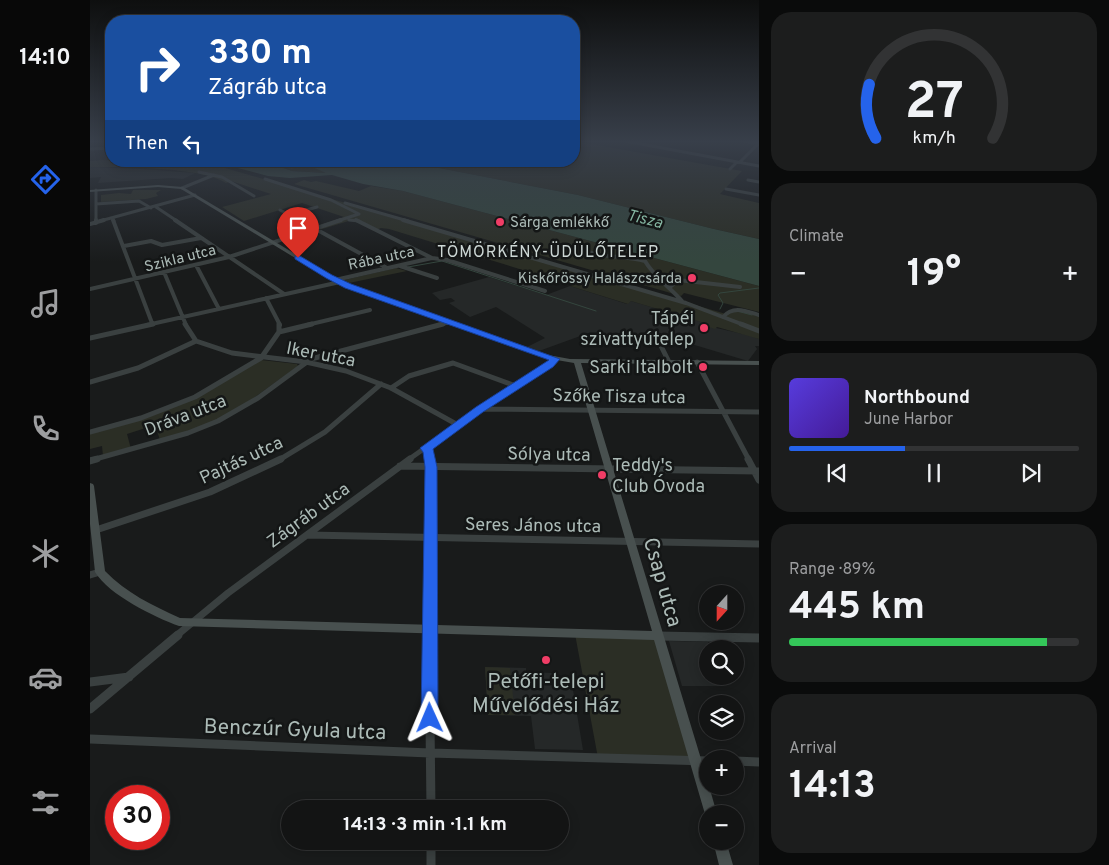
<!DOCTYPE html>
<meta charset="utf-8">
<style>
:root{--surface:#131414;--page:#1c1d1d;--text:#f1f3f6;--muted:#9d9ea0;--line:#323334;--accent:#2563eb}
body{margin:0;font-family:Overpass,sans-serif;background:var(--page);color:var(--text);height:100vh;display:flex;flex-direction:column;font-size:19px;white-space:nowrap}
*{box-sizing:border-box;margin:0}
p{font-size:16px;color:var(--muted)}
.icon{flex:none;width:28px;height:28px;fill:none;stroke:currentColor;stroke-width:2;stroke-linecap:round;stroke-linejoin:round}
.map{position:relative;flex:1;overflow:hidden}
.details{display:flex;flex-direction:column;gap:12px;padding:12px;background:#0a0b0b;width:350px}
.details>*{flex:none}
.guide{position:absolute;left:15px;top:15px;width:475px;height:152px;border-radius:20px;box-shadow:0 2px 12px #0003,0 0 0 1px var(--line);background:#1a4fa0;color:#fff;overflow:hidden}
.needle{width:32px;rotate:201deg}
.buttons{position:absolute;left:609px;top:585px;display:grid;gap:10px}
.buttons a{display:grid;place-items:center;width:45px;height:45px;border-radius:50%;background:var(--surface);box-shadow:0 2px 12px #0003,0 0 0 1px var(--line);font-size:25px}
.speed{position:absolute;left:15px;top:785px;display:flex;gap:10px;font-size:25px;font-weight:700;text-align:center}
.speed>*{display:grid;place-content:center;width:65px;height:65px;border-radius:50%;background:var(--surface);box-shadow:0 2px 12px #0003,0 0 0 1px var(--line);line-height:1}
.speed .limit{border:8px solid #d22;background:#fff;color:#111}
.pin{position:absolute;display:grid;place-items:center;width:42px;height:42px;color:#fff;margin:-51px -21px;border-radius:50% 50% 50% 0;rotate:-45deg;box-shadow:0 0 5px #0007}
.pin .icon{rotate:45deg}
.me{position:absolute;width:55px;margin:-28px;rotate:359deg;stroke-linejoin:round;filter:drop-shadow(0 0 4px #0008)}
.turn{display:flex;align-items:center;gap:18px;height:105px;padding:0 20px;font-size:22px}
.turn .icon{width:65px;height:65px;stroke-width:2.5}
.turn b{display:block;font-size:35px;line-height:42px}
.then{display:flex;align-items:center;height:48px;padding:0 20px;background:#0003;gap:10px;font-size:19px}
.big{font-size:38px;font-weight:700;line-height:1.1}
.details .card{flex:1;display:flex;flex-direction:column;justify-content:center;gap:8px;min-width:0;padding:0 18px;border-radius:20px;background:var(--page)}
.details .dial{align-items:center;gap:0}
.dial svg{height:130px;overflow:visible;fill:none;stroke:var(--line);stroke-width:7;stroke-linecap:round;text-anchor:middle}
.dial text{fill:var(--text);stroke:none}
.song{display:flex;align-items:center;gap:15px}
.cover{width:60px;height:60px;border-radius:8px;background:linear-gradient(135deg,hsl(250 70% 55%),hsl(260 70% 35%))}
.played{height:5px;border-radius:2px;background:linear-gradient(90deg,var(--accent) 40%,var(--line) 40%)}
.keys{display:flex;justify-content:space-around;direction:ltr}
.heat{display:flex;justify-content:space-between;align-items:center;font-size:28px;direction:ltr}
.charge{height:8px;border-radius:4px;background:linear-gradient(90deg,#34c759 89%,var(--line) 0)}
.trip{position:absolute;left:191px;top:800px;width:288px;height:50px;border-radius:25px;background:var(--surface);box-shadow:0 2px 12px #0003,0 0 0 1px var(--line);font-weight:700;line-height:50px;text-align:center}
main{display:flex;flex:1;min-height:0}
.dock{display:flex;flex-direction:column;width:90px;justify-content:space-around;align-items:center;background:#080808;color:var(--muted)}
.dock .icon{width:35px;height:35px}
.dock .active{color:var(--accent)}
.dock b{font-size:22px;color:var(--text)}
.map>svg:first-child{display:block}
</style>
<main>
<nav class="dock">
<b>14:10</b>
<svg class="icon active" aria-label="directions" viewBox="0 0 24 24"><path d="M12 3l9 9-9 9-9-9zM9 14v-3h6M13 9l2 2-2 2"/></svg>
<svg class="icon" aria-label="music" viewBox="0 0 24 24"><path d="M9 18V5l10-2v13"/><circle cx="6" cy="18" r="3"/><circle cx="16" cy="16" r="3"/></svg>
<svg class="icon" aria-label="phone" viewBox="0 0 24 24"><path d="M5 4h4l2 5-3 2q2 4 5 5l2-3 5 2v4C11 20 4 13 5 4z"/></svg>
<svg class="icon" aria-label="climate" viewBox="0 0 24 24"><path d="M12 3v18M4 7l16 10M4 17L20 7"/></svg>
<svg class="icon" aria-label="car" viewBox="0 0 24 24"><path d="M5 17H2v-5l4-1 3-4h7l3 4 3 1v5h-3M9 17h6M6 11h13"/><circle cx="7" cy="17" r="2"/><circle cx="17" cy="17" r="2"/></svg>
<svg class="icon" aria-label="filters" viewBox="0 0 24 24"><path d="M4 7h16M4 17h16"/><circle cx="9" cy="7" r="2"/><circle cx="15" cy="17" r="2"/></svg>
</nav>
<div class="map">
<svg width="669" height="865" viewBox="0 0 669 865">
<rect width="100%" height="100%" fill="#191b1b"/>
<path fill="#252828" d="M0 167 52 169 105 173 93 179 81 178 8 183 11 177 0 178Z
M399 277 456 295 480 286 537 304 541 301 615 323 613 325 662 336 669 339V346H665L667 349 658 361 568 334 569 337H564L566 342 516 341 507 344 493 335 449 351 437 347 455 338 406 307 380 317 359 303 365 301 361 298 350 300 342 293Z
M579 641 618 642 620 649H618V676H630L634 686H592Z
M395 667 436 668V672L462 673 463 678H481L493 750 445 749 441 716 398 715Z"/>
<path fill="#2b2e25" d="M484 141 652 171 630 194 669 203V239L624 229 488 195 313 161H484Z
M12 160 125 165 636 314 643 309 669 316V339L627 327 625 329 613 325 614 323 541 301 538 304 480 286 482 285 299 229 291 228 284 231 262 220 229 230 224 227 254 217 212 203 154 221 132 207 181 194 141 181 136 183C112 167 32 167 0 167V161Z
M174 161H208L238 173 202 171Z
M214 180 221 182 226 181 269 191 281 186 313 191 669 286V312L594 293 591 296 204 184Z
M43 190H71L66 193 68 196 56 199 11 202V195L29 193 41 194Z
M306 268 317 271 259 283 254 280Z
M171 360 207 364 208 366 147 410 110 428 70 440 65 425 37 434 41 449 13 456 12 446 0 449V434L74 411Z
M485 634 568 636 605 761 508 758Z
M395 667 420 668 425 715H398Z"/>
<path fill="#34463e" d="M121 161H174L202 171 236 173 208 161H313L488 195 624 229 669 239V286L313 191 273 184 242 175 200 178 178 176Z"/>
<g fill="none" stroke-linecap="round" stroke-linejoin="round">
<path stroke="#34463e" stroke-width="1" d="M344 169 354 161
M318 267 352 261 506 311
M630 309 633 303 628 295 630 293 669 288
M647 311 662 315"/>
<path stroke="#3a4040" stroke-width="3" d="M535 141 669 166
M654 141 669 144
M0 149 21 148
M185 161 202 167
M650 162 669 143
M640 169 647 162
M109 172 132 177 164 196
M175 179 241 200 269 214 247 221
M658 180 669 182
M92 188 124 175
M636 189 669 195
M6 190V221
M255 203 318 221
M6 204 49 201 61 208
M66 207 87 221
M190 210 211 221
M199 215 227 207
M23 219 24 221
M259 220 269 221
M10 221 105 195"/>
<path stroke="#3a4040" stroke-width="4" d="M6 220V223
M23 220 62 323
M85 220 194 294
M209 220 297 268
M266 220 342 258 357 260 455 291
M313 220 596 303 654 325
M0 224 14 220
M34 246 61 241 72 245 111 238
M498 252C517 258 536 256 555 261 564 277 580 287 592 301
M106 265 129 309
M310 266 347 278
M74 272 96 325
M245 280 342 258
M580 287 588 280 650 287
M0 289 139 257 251 220
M176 298 190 325
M633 317C643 305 656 311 669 315
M57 325 250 282
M217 325 280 310
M348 325 360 322"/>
<path stroke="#3a4040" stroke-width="5" d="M95 324 106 341 142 353 216 362 256 371 301 388 368 425
M651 324 669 331
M189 332 222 324
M0 338 63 324
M567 338 579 362
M607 362 659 460
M0 382 48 368 106 341
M301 388 319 376 363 363 426 386
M390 409 669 412
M0 432 51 418 105 397 171 358 189 332V324
M336 448 339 452 340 460
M2 460 98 433 128 421 168 398 221 359 353 324
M189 460 235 432 291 384
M318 460 390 409 460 365 465 359"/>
<path stroke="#3a4040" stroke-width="7" d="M658 459 669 480
M0 461 7 459
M310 466 669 471
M6 530 120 492 191 459
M218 535 669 544
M0 575 10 572
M86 636 138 593 320 459
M339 636 340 459
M568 636H588"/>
<path stroke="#3a4040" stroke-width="9" d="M339 635 341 809
M568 636 669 638
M0 682 39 677
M0 709 88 635
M0 739 340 753 618 761
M645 761 669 762
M341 841V865"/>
<path fill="#48504f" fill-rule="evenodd" d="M68 185 93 187 249 280 458 355 480 359 669 361V365L491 363 618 782V786H619L627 814H618V819L615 814 564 640 89 626C64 617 19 595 5 572L0 524V483L3 484 4 486 15 571C36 593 62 605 90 618L562 631 484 363 455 358 245 282 91 189 68 187 0 192V190Z
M623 841H636L643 865H629Z"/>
</g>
<linearGradient id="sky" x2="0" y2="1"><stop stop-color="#0e0f0f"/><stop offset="0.54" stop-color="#383f4a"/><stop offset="1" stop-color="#383f4a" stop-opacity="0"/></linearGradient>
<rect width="669" height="262" fill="url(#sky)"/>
<path fill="#2563eb" stroke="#184099" d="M205 256H210L242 275 261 284 470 359 463 367 393 412 343 449 347 467 348 718 346 723 340 726 334 723 331 718 335 467 333 452 330 448 386 407 459 360 255 288 236 278 205 259Z"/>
<g fill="#f03d66" stroke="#141616" stroke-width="2">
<circle cx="410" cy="222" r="5"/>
<circle cx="602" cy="278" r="5"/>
<circle cx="614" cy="328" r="5"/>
<circle cx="613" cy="367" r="5"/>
<circle cx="512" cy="475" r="5"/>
<circle cx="456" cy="660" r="5"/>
</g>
<g text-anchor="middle" stroke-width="5" stroke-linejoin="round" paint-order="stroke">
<g font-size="15" fill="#acbbb7" stroke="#141616" text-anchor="start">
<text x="420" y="227">Sárga emlékkő</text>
<text x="592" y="283" text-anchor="end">Kiskőrössy Halászcsárda</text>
</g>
<g font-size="15" fill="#acbbb7" stroke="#141616">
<text transform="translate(90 258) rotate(-14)" y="5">Szikla utca</text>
<text transform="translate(291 258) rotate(-12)" y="5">Rába utca</text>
</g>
<g font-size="16" font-style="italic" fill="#84b4a0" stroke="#141616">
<text transform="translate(555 218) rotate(14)" y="6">Tisza</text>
</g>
<g font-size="16" letter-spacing="1" fill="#cdd7d5" stroke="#141616">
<text x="458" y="257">TÖMÖRKÉNY-ÜDÜLŐTELEP</text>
</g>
<g font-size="18" fill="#acbbb7" stroke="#141616" text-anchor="end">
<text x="604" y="324">Tápéi<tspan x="604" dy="21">szivattyútelep</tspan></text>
<text x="603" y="373">Sarki Italbolt</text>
<text x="522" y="471" text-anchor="start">Teddy's<tspan x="522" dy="21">Club Óvoda</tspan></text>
</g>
<g font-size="18" fill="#acbbb7" stroke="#141616">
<text transform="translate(231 354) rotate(11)" y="6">Iker utca</text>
<text transform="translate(529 396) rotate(1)" y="6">Szőke Tisza utca</text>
<text transform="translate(95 415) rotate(-21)" y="6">Dráva utca</text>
<text transform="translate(459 454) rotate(1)" y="6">Sólya utca</text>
<text transform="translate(151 460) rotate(-25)" y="6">Pajtás utca</text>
<text transform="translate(218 515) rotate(-36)" y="6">Zágráb utca</text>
<text transform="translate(443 525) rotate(1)" y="6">Seres János utca</text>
</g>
<g font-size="21" fill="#acbbb7" stroke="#141616">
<text transform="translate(573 582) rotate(74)" y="7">Csap utca</text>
<text transform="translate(205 729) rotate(2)" y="7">Benczúr Gyula utca</text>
</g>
<g font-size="21" fill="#acbbb7" stroke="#141616">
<text x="456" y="688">Petőfi-telepi<tspan x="456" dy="24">Művelődési Ház</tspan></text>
</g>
</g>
</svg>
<div class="buttons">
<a><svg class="needle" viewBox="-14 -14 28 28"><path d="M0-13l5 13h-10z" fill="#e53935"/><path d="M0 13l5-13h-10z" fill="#9d9ea0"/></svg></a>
<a><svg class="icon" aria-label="search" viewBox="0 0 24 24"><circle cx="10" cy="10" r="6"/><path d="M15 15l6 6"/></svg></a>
<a><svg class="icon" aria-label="layers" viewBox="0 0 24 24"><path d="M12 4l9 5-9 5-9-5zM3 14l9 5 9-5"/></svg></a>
<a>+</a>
<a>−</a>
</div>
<div class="speed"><div class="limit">30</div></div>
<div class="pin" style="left:208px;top:258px;background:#d93025"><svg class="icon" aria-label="arrive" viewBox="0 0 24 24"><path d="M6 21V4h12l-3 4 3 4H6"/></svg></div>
<svg class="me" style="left:340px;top:718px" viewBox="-20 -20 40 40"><path d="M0-17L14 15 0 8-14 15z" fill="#2563eb" stroke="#fff" stroke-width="4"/></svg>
<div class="trip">14:13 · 3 min · 1.1 km</div>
<div class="guide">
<div class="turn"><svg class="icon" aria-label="right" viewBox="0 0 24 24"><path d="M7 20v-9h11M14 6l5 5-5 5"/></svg><div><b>330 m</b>Zágráb utca</div></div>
<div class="then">Then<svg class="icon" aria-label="left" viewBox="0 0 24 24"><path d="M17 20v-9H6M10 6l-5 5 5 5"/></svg></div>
</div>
</div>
<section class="details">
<div class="card dial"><svg viewBox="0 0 100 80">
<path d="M14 69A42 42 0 1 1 86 69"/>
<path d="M14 69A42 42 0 0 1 10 36" stroke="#2563eb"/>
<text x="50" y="56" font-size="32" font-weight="700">27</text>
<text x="50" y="72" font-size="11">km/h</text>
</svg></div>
<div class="card"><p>Climate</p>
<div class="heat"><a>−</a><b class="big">19°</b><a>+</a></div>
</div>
<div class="card">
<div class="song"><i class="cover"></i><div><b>Northbound</b><p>June Harbor</p></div></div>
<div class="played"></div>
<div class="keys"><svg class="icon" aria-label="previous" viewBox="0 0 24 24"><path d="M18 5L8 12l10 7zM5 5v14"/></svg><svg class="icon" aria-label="pause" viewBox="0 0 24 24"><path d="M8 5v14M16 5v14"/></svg><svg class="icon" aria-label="next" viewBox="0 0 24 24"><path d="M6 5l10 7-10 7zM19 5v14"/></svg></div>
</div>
<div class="card"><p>Range · 89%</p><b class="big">445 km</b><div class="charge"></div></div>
<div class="card"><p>Arrival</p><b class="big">14:13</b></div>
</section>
</main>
